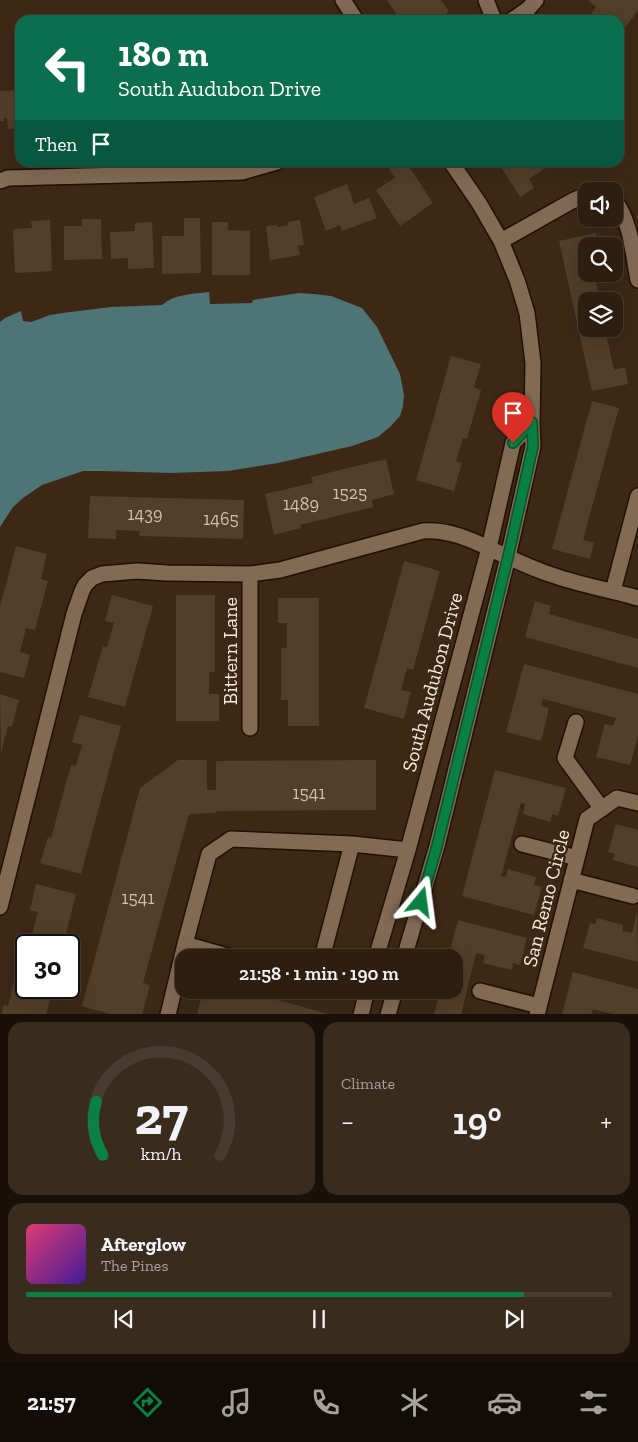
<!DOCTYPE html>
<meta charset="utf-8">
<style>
:root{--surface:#2d1e10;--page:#392b1e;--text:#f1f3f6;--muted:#a7a29f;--line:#483c30;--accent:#0b8043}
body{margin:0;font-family:"Zilla Slab",serif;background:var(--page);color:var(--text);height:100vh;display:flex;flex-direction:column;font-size:19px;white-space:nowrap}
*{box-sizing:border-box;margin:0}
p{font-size:16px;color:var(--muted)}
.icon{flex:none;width:28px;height:28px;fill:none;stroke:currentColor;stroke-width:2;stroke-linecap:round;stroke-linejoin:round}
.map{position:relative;height:1014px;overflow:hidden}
.panel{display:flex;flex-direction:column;gap:8px;padding:8px;background:#191009;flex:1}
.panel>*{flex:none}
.top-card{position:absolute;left:15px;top:15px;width:609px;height:152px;border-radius:15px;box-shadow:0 5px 20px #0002,0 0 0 1px var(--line);background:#0b6e4f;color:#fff;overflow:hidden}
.controls{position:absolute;left:578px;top:182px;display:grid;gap:10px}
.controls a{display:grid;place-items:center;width:45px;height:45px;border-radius:10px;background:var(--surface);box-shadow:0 5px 20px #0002,0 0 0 1px var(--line);font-size:25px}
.speed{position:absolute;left:15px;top:934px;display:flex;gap:10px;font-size:25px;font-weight:700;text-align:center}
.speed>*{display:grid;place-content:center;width:65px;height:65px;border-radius:50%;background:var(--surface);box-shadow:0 5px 20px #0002,0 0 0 1px var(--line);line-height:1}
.speed .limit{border:2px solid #111;border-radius:8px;background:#fff;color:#111}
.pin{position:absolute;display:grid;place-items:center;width:42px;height:42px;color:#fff;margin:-51px -21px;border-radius:50% 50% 50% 0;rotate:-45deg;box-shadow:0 0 5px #0007}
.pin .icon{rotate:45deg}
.me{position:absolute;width:55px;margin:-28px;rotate:16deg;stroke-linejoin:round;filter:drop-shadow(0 0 4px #0008)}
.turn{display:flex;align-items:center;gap:18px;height:105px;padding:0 20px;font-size:22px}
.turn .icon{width:65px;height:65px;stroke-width:2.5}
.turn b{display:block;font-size:35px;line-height:42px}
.then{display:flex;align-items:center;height:48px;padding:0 20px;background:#0003;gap:10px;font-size:19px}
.big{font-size:38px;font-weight:600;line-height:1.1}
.panel .tile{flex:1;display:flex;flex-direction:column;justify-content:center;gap:8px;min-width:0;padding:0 18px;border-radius:15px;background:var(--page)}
.panel .dial{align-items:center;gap:0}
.dial svg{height:130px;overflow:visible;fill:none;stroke:var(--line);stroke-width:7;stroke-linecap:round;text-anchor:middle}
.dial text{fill:var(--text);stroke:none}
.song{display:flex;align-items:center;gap:15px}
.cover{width:60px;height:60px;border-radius:8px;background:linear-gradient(135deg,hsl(340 70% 55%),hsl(260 70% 35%))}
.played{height:5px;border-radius:2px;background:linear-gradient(90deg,var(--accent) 85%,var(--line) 85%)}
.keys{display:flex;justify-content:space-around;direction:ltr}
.heat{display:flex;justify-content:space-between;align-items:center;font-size:28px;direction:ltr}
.panel .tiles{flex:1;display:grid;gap:8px;grid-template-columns:1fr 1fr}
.tile:last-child{grid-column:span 2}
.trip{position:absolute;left:175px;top:949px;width:288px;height:50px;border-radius:15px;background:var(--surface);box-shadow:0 5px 20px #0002,0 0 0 1px var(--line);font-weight:600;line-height:50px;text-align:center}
.dock{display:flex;height:80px;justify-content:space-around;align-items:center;background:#120c06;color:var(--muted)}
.dock .icon{width:35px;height:35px}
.dock .current{color:var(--accent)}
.dock b{font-size:22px;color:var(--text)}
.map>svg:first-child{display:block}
</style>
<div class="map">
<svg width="638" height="1015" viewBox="0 0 638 1015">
<rect width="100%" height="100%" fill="#3c2815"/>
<path fill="#4f7476" d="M209 292 210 304 252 303 253 300 299 293 314 294 331 296 362 308 377 327 400 374 404 395 403 406 400 416 390 427 378 437 352 446 278 463 228 471 170 473 104 471H83L42 485 23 498 13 507 0 527V322L5 318 21 311 23 321 31 322 50 315 70 312 111 307 162 305C175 294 192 294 209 292Z"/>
<path fill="#523e29" d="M387 0H441L449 12 436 20H431L430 18 427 20H400Z
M588 0H638V10L619 36V20H587L596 7Z
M20 90V128L8 129 7 118H4V121H0V91Z
M395 162H406L433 203 400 226 376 190 395 178 388 167Z
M502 162H554L529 179 534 188 520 197 499 164Z
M347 184 354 204 369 198 377 218 342 231 340 225 326 231 314 197Z
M184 218H200L201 273 162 274V236H184Z
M82 219H101L102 259 64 260V226H82Z
M50 220 52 271 15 273 13 229 32 228 31 221Z
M300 220 304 245 298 246 300 255 270 260 266 226 277 225 278 227 288 225V222Z
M152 222 154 268 128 269V258L111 259 110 232 135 231V223Z
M212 222H228V230L250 231V275H212Z
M596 233 598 246H586V274H594L600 301H586V329H605L614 370 625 367 628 384 592 391 559 241Z
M451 356 481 364 474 387 481 390 467 439 463 438 456 461 462 463 454 491 416 480Z
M592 401 619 408 583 540 594 543 590 559 552 549Z
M386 459 394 494 372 500 373 507 300 525 301 528 274 535 265 494 313 483 311 477Z
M90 496 244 500 243 539 139 536 140 531 116 530V539L88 538Z
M16 546 47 554 41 579 48 581 35 630 26 628 20 652 30 655 24 678 0 672V607Z
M404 561 440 571 413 670 407 668 401 690 411 692 404 719 364 708Z
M112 595 153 606 125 707 88 697 103 646 107 647 114 623 105 621Z
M176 595H215V672H209V694H219V721H176Z
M278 598H319V726H288V700H281V648H287V623H278Z
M535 601 551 606 549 614 638 639V668L525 637Z
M524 664 638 694V736L630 765 596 757 605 724 613 726 616 718 543 699 541 706 549 708 541 741 506 732Z
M0 694 19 700 12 727 8 726 1 753Z
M80 715 121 726 81 874 40 863 48 837 51 838 71 765 76 766 82 745 72 742Z
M178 760H207V790H216V761L376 760V810L216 811V813L189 814 143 983 150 985 142 1015H113L82 1006 140 788Z
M495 770 566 788 558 816 552 814 550 822 523 814 525 804 521 803 501 876 506 877 508 869 536 877 534 885 542 887 534 915 462 896Z
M616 824 638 830V867L613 860 615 854 608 852Z
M36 884 76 894 63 945H26V988H53L46 1015H1L4 1005 8 1006 26 934 32 935 38 912 30 910Z
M637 912 638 962 583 948 590 923 595 924 597 918 623 925 622 931 632 933Z
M458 920 527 938 520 965 513 963 512 970 483 963 485 955 476 953 461 1015H434L440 990H454V958H448Z
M573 972 638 989V1015H617L593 1009 591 1015H562Z
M203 990H242L332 1015H197Z"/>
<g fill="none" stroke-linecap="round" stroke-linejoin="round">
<g stroke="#221000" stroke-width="18">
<path id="minor" d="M343 0 356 20
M486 0 494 20
M512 20 528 9 536 0
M0 181 8 178 242 172 277 162
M614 200C631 220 633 255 638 280
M501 241 572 201 586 195
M250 574V728
M613 591 638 496
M576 722 565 758 602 809
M522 844 577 858
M571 880 633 896
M0 907 74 614 82 591 85 585 92 578 102 574 137 571 167 573 250 574 280 570 423 531C454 529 479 544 506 556 521 563 537 570 552 575 580 585 610 590 638 598
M185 944 209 854 231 839 352 844
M322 958 352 844 408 850
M376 958 408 850 489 548 513 443 532 423
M404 958 437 846 508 557 533 446 532 423 533 363 527 313 517 280 501 241 479 203 451 162
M350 990 366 992
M480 991 539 1006
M168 1015 185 944 234 958
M361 1015 367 990
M388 1015 395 990
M537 1015 587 819 617 798 638 803"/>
</g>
<use href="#minor" stroke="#826a55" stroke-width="15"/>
</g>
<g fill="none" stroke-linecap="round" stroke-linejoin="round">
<g stroke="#07532c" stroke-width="12">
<path id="route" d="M421 902 437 846 508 557 533 446 532 422 513 443"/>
</g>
<use href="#route" stroke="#0b8043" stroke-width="9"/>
</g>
<g text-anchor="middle" stroke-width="5" stroke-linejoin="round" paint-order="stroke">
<g font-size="18" fill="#cebfb1">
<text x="350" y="499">1525</text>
<text x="301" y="510">1489</text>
<text x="145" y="520">1439</text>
<text x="221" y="525">1465</text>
<text x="309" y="799">1541</text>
<text x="138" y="904">1541</text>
</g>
<g font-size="20" fill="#f8eade" stroke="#3c2815">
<text transform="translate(230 651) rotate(-90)" y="7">Bittern Lane</text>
<text transform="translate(432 682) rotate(-75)" y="7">South Audubon Drive</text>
<text transform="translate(546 898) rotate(-76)" y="7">San Remo Circle</text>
</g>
</g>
</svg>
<div class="controls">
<a><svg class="icon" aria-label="sound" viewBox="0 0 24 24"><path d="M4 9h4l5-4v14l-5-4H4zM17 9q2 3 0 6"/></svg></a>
<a><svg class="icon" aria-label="search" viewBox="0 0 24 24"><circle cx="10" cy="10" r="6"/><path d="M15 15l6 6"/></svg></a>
<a><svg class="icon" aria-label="layers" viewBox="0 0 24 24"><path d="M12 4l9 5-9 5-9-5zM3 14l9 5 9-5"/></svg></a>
</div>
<div class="speed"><div class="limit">30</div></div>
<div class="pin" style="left:513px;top:443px;background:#d93025"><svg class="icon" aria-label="arrive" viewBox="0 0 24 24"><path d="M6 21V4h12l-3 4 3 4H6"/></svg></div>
<svg class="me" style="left:421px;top:902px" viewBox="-20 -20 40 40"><path d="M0-17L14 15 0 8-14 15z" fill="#0b8043" stroke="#fff" stroke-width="4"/></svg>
<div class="trip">21:58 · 1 min · 190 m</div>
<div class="top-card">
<div class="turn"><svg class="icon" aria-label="left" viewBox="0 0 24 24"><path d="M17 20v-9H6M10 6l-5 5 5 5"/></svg><div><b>180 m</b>South Audubon Drive</div></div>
<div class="then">Then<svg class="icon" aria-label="arrive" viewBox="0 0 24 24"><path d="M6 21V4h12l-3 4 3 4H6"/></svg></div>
</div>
</div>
<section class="panel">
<div class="tiles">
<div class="tile dial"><svg viewBox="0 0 100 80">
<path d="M14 69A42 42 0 1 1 86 69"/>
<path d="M14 69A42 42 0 0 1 10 36" stroke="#0b8043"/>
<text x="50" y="56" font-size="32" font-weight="700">27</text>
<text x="50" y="72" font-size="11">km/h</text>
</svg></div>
<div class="tile"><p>Climate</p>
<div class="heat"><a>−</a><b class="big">19°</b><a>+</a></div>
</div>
<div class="tile">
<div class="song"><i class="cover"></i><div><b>Afterglow</b><p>The Pines</p></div></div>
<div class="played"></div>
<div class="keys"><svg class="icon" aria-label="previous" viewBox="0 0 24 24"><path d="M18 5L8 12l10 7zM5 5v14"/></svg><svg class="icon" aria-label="pause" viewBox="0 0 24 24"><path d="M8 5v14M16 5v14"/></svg><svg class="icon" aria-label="next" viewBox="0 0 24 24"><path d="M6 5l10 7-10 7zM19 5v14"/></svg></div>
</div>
</div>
</section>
<nav class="dock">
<b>21:57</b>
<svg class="icon current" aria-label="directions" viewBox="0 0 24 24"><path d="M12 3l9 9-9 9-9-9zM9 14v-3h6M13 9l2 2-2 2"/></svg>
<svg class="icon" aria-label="music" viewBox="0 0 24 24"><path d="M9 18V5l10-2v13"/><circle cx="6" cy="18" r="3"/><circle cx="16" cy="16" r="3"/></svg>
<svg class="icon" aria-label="phone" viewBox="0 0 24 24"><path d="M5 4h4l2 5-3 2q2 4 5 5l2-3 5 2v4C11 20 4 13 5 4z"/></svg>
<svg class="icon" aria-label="climate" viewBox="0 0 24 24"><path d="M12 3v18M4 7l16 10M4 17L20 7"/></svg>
<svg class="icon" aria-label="car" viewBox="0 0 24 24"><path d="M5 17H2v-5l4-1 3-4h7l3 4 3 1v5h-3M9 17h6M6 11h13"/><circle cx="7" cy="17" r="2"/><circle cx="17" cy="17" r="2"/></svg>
<svg class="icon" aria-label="filters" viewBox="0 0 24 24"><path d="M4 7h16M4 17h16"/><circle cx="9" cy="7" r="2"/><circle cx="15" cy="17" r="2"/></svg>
</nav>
